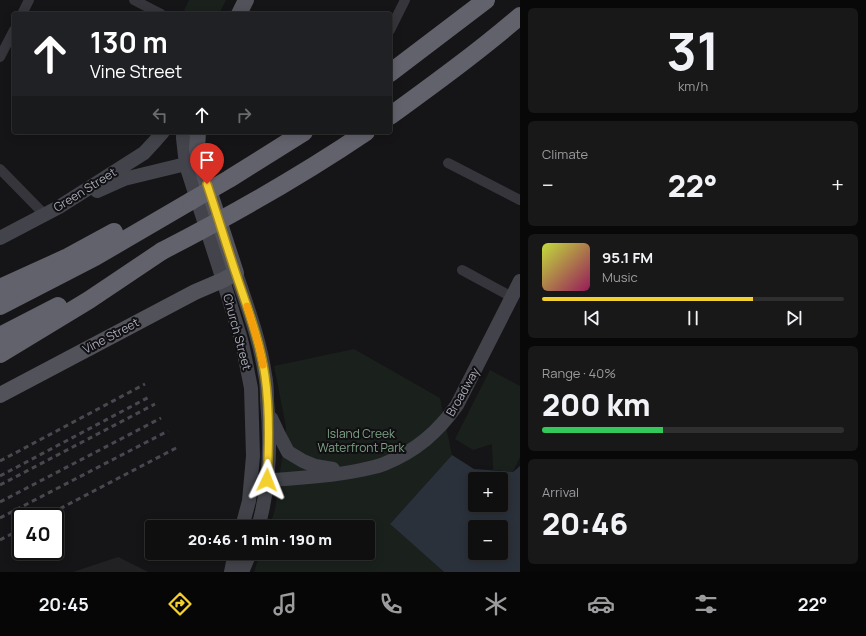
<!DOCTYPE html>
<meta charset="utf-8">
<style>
:root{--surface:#100f10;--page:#191819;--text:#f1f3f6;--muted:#9c9c9f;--line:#302f30;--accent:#f4d02f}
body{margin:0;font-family:Manrope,sans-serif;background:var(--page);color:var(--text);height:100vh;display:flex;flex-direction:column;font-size:15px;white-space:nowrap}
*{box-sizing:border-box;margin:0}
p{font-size:13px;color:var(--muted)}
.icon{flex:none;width:22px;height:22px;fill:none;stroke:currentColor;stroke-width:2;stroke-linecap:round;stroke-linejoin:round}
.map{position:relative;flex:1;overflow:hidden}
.drawer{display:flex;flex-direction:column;gap:8px;padding:8px;background:#090809;width:346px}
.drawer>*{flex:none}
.top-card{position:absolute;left:12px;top:12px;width:380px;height:122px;border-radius:4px;box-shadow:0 2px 10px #0003,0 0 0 1px var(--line);background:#202124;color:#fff;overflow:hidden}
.fabs{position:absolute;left:468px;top:472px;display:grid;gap:8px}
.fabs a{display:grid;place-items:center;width:40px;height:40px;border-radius:4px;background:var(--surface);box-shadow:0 2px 10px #0003,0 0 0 1px var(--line);font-size:20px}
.speed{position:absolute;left:12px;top:508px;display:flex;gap:8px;font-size:20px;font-weight:700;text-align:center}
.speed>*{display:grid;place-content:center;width:52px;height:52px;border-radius:50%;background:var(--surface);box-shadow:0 2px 10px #0003,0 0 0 1px var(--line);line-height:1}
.speed .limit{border:2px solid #111;border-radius:6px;background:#fff;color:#111}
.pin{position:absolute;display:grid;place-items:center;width:34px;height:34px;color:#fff;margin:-41px -17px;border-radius:50% 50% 50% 0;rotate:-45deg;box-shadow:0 0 4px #0007}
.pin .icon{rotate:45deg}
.me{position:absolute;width:44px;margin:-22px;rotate:2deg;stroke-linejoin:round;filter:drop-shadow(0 0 3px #0008)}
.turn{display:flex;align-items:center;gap:14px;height:84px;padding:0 12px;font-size:18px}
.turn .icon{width:52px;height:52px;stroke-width:2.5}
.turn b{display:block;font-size:28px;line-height:34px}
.lanes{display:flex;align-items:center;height:38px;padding:0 12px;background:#0003;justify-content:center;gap:20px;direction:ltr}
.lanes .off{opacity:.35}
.big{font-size:30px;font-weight:800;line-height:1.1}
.drawer .widget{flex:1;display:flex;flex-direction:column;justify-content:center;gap:6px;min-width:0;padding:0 14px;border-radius:6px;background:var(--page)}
.drawer .dial{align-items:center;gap:0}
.dial b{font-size:52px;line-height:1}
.song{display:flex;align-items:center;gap:12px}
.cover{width:48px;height:48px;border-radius:6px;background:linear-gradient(135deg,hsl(70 70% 55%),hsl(330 70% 35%))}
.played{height:4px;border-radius:2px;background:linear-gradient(90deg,var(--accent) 70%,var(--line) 70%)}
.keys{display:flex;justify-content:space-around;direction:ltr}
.heat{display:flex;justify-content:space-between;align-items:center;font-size:22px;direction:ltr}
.charge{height:6px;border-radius:3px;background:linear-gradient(90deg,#34c759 40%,var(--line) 0)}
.trip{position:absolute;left:145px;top:520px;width:230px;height:40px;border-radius:4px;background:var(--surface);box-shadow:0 2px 10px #0003,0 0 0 1px var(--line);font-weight:800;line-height:40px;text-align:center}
.dock{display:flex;height:64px;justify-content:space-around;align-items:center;background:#060606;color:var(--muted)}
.dock .icon{width:28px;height:28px}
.dock .active{color:var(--accent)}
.dock b{font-size:18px;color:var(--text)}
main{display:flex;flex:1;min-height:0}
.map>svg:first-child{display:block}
</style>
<main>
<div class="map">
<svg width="520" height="572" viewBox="0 0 520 572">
<rect width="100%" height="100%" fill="#151416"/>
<path fill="#212023" d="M118 557 148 572H73Z"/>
<path fill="#1a211c" d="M189 0H226L219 14H191L184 10Z
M354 349 440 398 452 455 390 524 444 572H254L260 553H368V527H269L275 510 286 427 274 366Z
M490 370 520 386V457L513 472 493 470 492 444 473 450 455 439Z"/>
<path fill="#2a313a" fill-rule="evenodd" d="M452 455 474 469 513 472 520 466V572H444L390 524ZM475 479H501V505H475ZM475 527H501V553H475Z"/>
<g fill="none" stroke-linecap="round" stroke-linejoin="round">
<path stroke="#35353b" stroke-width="10" d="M134 0 161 14
M22 14 29 0
M390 30 405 0
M0 57 14 30
M448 163 520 200
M0 169 44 214
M462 270 512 297"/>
<path stroke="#43444b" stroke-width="14" d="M183 132V138L186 165 223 280 240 336 243 348 251 388 253 456 249 501 242 527
M97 191 124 179 194 162
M0 238 59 207 144 153 156 140 163 132
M236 273C247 306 260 340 265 375 267 383 267 392 267 400 271 442 270 486 258 527
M271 418 278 433 288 452 303 461 315 466 333 469
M251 482C287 478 325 478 361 470 368 468 377 467 384 464 416 451 438 432 457 405L520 281
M231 572 235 553
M242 572 250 553"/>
<path stroke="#51525a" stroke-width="16" d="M239 14 246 0
M0 395 195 292 223 280 236 273 207 184 197 150 198 132"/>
<path stroke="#61626c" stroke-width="18" d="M390 73 486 0
M390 116C434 84 478 52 520 16
M0 288 68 257 114 232
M0 306 95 257 191 201
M0 336 58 306
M0 354 89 300 162 251"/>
<path stroke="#484950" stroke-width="3" stroke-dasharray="5 4" stroke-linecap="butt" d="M0 461 145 384
M0 476 151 396
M0 485 155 404
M0 502 161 418
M44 517 178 447
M0 518 168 431
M0 540 21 529"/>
<path stroke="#61626c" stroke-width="18" d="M191 201 229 179 304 132
M162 251C232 215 301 176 366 132"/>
</g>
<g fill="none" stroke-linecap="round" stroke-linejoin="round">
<g stroke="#9f871f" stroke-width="10">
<path id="route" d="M207 184C217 214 226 244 236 274 247 307 260 341 265 376 270 411 269 446 267 480"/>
</g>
<use href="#route" stroke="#f4d02f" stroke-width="7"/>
<path stroke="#f59e0b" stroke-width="7" d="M247 306 259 346 263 365"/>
</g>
<g text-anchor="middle" stroke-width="4" stroke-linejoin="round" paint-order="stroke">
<g font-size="12" fill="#a6a8b7" stroke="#100f11">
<text transform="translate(85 190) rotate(-32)" y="4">Green Street</text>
<text transform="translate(237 332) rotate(75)" y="4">Church Street</text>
<text transform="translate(111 336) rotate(-28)" y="4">Vine Street</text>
<text transform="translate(463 392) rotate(-60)" y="4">Broadway</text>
</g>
<g font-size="12" fill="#7da285" stroke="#100f11">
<text x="361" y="438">Island Creek<tspan x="361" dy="14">Waterfront Park</tspan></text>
</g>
</g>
</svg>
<div class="fabs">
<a>+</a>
<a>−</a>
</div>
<div class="speed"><div class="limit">40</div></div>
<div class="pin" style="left:207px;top:184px;background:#d93025"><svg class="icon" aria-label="arrive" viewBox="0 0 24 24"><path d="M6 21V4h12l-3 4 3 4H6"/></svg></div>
<svg class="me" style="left:267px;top:480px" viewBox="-20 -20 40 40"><path d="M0-17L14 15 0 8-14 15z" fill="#f4d02f" stroke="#fff" stroke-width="4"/></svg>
<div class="trip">20:46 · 1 min · 190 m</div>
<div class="top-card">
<div class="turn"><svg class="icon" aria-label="ahead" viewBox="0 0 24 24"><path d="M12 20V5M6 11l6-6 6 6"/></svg><div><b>130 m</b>Vine Street</div></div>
<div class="lanes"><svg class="icon off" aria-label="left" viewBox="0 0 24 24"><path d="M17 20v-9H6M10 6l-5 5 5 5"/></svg><svg class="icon" aria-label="ahead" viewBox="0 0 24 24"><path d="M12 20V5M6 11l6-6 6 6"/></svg><svg class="icon off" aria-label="right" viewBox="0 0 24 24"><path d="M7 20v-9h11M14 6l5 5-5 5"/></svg></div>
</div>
</div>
<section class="drawer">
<div class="widget dial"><b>31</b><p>km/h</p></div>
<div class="widget"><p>Climate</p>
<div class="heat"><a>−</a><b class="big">22°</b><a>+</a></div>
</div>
<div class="widget">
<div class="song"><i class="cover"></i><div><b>95.1 FM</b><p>Music</p></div></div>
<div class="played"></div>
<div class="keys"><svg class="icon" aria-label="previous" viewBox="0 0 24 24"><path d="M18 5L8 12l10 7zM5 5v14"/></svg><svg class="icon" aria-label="pause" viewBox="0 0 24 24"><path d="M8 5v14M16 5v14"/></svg><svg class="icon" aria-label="next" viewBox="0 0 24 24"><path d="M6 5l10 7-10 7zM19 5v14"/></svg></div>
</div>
<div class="widget"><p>Range · 40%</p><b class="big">200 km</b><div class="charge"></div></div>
<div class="widget"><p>Arrival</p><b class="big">20:46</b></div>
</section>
</main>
<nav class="dock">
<b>20:45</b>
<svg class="icon active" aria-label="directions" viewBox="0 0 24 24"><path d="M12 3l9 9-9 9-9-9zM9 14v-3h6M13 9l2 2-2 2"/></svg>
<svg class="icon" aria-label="music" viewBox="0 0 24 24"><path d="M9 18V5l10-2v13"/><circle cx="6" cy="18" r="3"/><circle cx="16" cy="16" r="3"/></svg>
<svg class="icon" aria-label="phone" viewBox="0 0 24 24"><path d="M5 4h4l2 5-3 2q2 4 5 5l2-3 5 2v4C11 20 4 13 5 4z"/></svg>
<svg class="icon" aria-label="climate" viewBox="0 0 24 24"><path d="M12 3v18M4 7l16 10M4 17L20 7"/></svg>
<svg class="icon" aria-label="car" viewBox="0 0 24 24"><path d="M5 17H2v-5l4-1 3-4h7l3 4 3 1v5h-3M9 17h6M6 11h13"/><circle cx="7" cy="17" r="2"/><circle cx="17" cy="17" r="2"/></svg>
<svg class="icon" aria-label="filters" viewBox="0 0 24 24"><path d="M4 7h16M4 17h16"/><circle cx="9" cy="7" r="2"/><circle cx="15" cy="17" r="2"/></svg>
<b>22°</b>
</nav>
